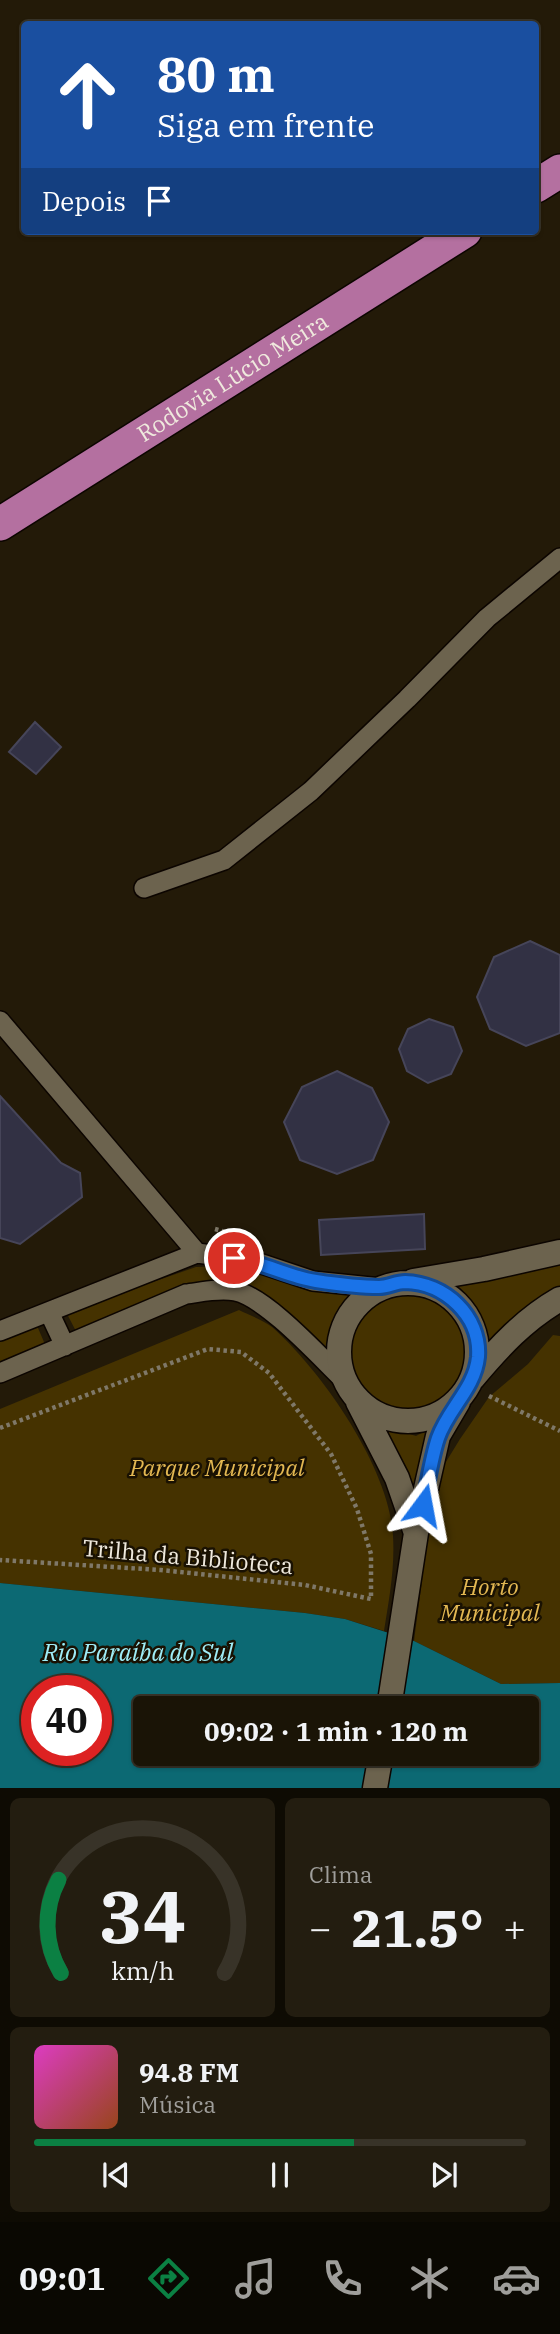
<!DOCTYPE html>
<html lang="pt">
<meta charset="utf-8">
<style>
:root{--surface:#1a1406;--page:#231d10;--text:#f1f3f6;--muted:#9f9e9b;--line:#383328;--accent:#0b8043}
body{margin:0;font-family:"IBM Plex Serif",serif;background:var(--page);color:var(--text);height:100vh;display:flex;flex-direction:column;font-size:26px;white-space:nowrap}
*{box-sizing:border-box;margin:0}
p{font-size:23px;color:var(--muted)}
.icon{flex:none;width:38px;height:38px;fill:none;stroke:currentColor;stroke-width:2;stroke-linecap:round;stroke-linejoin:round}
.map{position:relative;height:1788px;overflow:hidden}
.side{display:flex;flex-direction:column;gap:10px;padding:10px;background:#0e0b03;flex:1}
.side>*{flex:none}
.hud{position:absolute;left:21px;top:21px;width:518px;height:214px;border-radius:7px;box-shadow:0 2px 5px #0004,0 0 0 2px var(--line);background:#1a4fa0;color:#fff;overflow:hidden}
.speed{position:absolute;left:21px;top:1675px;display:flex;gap:14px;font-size:35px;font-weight:700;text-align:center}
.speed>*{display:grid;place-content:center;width:91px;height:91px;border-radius:50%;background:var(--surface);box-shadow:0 2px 5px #0004,0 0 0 2px var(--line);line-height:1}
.speed .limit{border:10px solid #d22;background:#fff;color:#111}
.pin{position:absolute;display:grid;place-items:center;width:60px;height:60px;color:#fff;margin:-30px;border:4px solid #fff;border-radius:50%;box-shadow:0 2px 7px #0007}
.me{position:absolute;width:77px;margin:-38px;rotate:13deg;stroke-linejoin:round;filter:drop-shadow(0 0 5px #0008)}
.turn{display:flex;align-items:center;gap:24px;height:147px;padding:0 21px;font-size:32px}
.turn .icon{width:91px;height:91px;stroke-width:2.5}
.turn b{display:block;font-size:49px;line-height:60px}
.then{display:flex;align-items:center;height:66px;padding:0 21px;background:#0003;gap:14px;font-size:26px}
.big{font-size:52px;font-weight:800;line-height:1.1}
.side .tile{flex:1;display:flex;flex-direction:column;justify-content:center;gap:10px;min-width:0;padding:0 24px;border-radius:10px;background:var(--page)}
.side .dial{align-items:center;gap:0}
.dial svg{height:182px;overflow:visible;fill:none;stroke:var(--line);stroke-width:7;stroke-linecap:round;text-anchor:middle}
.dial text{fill:var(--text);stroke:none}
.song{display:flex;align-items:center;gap:21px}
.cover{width:84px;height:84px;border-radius:10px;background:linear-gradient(135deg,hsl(310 70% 55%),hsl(20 70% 35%))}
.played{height:7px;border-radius:4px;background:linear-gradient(90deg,var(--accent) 65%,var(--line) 65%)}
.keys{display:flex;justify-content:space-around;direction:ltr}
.heat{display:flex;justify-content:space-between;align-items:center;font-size:38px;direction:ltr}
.side .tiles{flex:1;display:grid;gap:10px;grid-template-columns:1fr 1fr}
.tile:last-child{grid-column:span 2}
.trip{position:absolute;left:133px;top:1696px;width:406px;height:70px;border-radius:7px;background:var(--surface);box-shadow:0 2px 5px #0004,0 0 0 2px var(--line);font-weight:800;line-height:70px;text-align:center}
.tab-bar{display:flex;height:112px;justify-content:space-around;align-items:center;background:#0a0802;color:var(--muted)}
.tab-bar .icon{width:49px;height:49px}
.tab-bar .selected{color:var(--accent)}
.tab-bar b{font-size:32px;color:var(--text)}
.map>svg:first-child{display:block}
</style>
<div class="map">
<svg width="560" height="1788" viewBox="0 0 560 1788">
<rect width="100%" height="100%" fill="#231a08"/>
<path fill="#453200" d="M560 1254V1296L483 1348C479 1314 470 1301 439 1286Z
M228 1266 289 1279 363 1290 334 1324 329 1355 272 1309 212 1288 79 1337 66 1312 196 1267Z
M345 1352a60 60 0 1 1 120 0a60 60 0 1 1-120 0Z
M239 1310C249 1315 263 1320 272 1327 322 1371 390 1469 393 1536 395 1568 389 1600 384 1631L345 1619 305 1613 0 1583V1409Z
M35 1321 47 1349 0 1369V1335Z
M553 1335 560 1336V1683L501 1684 414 1641 431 1512 441 1470 460 1439 489 1397 528 1364Z
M444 1421 414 1514 372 1422 416 1436Z"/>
<path fill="#0c6973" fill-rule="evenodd" d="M0 1583 305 1613 345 1619 414 1641 501 1684 560 1683V1788H0ZM37 1690H96V1750H37ZM145 1708H527V1754H145Z"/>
<path fill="#323144" stroke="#464559" stroke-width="2" d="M35 722 61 747 36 774 9 752Z
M530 941 560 955V1033L526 1046 490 1029 477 997 494 957Z
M429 1019 453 1027 462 1051 451 1074 428 1083 407 1071 399 1049 408 1029Z
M337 1071 372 1088 389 1122 373 1160 337 1174 300 1160 284 1122 302 1087Z
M0 1096 61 1163 80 1173 82 1197 20 1244 0 1238Z
M424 1214 425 1249 321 1255 319 1220Z"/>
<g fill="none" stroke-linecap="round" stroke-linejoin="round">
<g stroke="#0c0500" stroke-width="22">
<path id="minor" d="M144 888 224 860 311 791 407 699 487 618 560 558
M0 1021 197 1253
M49 1312 65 1346
M0 1331 197 1253 250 1260 313 1281 381 1288
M0 1373 186 1294C202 1292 219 1288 235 1291 266 1297 320 1357 344 1380"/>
</g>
<g stroke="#0c0500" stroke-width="27">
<path id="tertiary" d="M413 1281 484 1269 560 1252
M339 1352a69 69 0 1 1 138 0a69 69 0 1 1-138 0Z
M473 1378C499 1347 525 1319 560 1299
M358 1402 397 1478 416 1533
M389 1708 416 1533 438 1436 458 1402
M375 1788 381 1754"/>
</g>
<g stroke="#0c0500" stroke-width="36">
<g id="trunk">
<path d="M536 186 560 171"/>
<path id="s1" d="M0 524 465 231"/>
</g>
</g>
<path stroke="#7f7868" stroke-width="4.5" stroke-dasharray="3.5 3.5" stroke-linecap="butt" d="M215 1229 229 1233
M489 1396 560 1431
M0 1428 208 1349 241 1352 269 1373 331 1454 357 1509 371 1554V1599L305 1585 161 1570 0 1560"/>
<use href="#minor" stroke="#6c634e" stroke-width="19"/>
<use href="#tertiary" stroke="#6c634e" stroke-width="24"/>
<use href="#trunk" stroke="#b470a0" stroke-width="33"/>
</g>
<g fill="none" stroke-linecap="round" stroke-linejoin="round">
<g stroke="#114b97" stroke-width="18">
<path id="route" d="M234 1258C263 1262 288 1277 316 1281 336 1284 359 1287 379 1287 388 1287 396 1282 405 1282 445 1283 481 1316 478 1357 475 1388 448 1409 438 1438 431 1459 428 1483 423 1505"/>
</g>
<use href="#route" stroke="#1a73e8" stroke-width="12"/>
</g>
<g text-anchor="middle" stroke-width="5" stroke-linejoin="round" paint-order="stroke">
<g font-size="23" fill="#efe9dd" stroke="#191102">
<text dy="8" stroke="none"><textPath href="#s1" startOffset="275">Rodovia Lúcio Meira</textPath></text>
<text transform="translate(188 1557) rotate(5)" y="8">Trilha da Biblioteca</text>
</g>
<g font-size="23" font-style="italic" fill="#e3b852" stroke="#191102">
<text x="217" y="1476">Parque Municipal</text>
<text x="490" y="1595">Horto<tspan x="490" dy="26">Municipal</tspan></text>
</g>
<g font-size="24" font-style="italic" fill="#9fedf7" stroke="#191102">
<text x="138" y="1661">Rio Paraíba do Sul</text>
</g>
</g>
</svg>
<div class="speed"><div class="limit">40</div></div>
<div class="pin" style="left:234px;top:1258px;background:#d93025"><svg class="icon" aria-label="arrive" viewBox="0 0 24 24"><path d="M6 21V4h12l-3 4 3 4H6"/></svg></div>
<svg class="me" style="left:423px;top:1505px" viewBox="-20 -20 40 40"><path d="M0-17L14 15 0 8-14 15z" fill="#1a73e8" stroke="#fff" stroke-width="4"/></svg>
<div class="trip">09:02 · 1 min · 120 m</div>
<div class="hud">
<div class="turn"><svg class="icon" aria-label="ahead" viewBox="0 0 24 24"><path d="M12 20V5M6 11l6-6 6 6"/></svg><div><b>80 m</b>Siga em frente</div></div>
<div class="then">Depois<svg class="icon" aria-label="arrive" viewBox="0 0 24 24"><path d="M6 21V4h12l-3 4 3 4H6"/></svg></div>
</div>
</div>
<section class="side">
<div class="tiles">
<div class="tile dial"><svg viewBox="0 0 100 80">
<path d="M14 69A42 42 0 1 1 86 69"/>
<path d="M14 69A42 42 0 0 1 13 28" stroke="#0b8043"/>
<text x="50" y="56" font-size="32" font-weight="700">34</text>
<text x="50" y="72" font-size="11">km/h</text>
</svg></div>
<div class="tile"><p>Clima</p>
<div class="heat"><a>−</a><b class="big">21.5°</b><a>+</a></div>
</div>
<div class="tile">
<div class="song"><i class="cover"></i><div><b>94.8 FM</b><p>Música</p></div></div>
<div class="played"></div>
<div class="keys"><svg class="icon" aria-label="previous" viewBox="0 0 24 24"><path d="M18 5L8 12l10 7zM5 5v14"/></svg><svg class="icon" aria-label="pause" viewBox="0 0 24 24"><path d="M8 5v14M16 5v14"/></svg><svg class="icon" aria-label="next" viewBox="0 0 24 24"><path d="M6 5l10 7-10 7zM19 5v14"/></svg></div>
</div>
</div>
</section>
<nav class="tab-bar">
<b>09:01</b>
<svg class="icon selected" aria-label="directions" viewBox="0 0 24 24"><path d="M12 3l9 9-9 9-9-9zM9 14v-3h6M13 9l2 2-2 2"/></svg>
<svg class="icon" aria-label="music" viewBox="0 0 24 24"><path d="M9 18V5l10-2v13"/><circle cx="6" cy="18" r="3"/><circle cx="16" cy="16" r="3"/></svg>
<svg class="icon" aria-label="phone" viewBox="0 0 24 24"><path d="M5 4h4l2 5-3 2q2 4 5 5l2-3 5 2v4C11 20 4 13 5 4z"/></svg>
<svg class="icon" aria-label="climate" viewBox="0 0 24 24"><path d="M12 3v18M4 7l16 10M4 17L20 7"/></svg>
<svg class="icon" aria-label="car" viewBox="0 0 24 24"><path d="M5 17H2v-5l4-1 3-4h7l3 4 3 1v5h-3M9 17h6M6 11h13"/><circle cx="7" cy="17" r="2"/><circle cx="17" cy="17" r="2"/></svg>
</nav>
